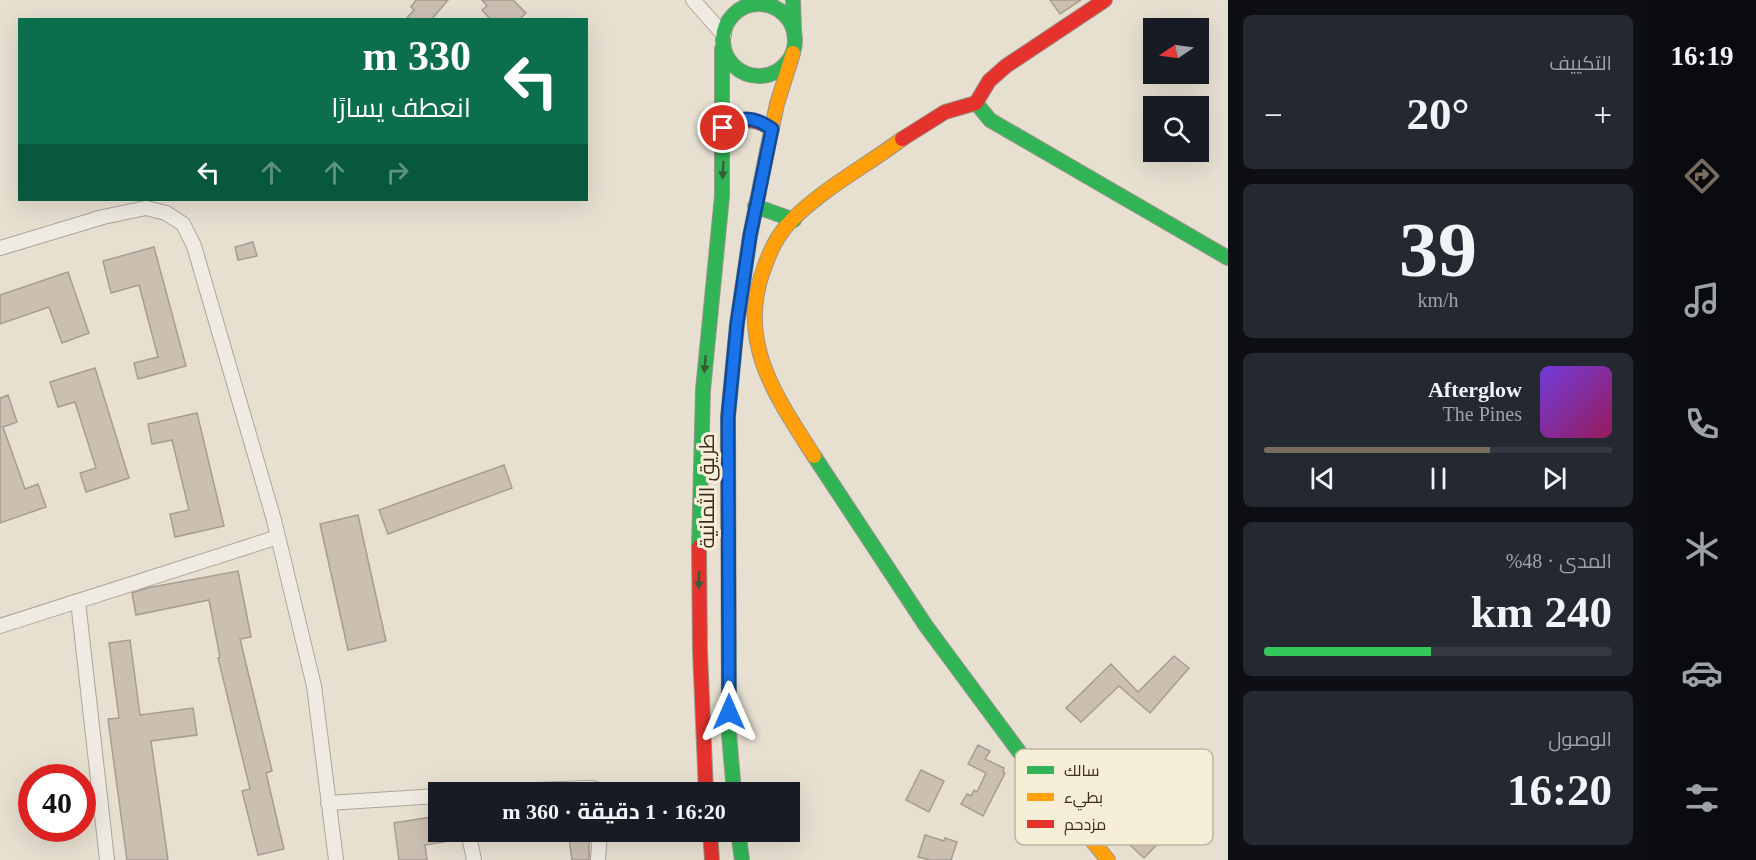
<!DOCTYPE html>
<html lang="ar">
<meta charset="utf-8">
<style>
:root{--surface:#171b24;--page:#242831;--text:#f1f3f6;--muted:#9ea1a6;--line:#363941;--accent:#786c5e}
body{margin:0;font-family:"Times New Roman",Cairo,serif;background:var(--page);color:var(--text);direction:rtl;height:100vh;display:flex;flex-direction:column;font-size:22px;white-space:nowrap}
*{box-sizing:border-box;margin:0}
p{font-size:20px;color:var(--muted)}
.icon{flex:none;width:33px;height:33px;fill:none;stroke:currentColor;stroke-width:2;stroke-linecap:round;stroke-linejoin:round}
.map{position:relative;flex:1;overflow:hidden;direction:ltr}
.drawer{display:flex;flex-direction:column;gap:15px;padding:15px;background:#0d0f14;width:420px}
.drawer>*{flex:none}
.top-card{position:absolute;left:18px;top:18px;width:570px;height:183px;border-radius:0px;box-shadow:0 6px 24px #0002;direction:rtl;background:#0b6e4f;color:#fff;overflow:hidden}
.needle{width:39px;rotate:257deg}
.fabs{position:absolute;left:1143px;top:18px;display:grid;gap:12px}
.fabs a{display:grid;place-items:center;width:66px;height:66px;border-radius:0px;background:var(--surface);box-shadow:0 6px 24px #0002;font-size:30px}
.speed{position:absolute;left:18px;top:764px;display:flex;gap:12px;font-size:30px;font-weight:700;text-align:center}
.speed>*{display:grid;place-content:center;width:78px;height:78px;border-radius:50%;background:var(--surface);box-shadow:0 6px 24px #0002;line-height:1}
.speed .limit{border:9px solid #d22;background:#fff;color:#111}
.pin{position:absolute;display:grid;place-items:center;width:51px;height:51px;color:#fff;margin:-26px;border:3px solid #fff;border-radius:50%;box-shadow:0 2px 6px #0007}
.me{position:absolute;width:66px;margin:-33px;rotate:0deg;stroke-linejoin:round;filter:drop-shadow(0 0 4px #0008)}
.turn{display:flex;align-items:center;gap:21px;height:126px;padding:0 18px;font-size:27px}
.turn .icon{width:78px;height:78px;stroke-width:2.5}
.turn b{display:block;font-size:42px;line-height:51px}
.lanes{display:flex;align-items:center;height:57px;padding:0 18px;background:#0003;justify-content:center;gap:30px;direction:ltr}
.lanes .off{opacity:.35}
.big{font-size:45px;font-weight:700;line-height:1.1}
.drawer .widget{flex:1;display:flex;flex-direction:column;justify-content:center;gap:9px;min-width:0;padding:0 21px;border-radius:9px;background:var(--page)}
.drawer .dial{align-items:center;gap:0}
.dial b{font-size:78px;line-height:1}
.song{display:flex;align-items:center;gap:18px}
.cover{width:72px;height:72px;border-radius:9px;background:linear-gradient(135deg,hsl(260 70% 55%),hsl(330 70% 35%))}
.played{height:6px;border-radius:3px;background:linear-gradient(90deg,var(--accent) 65%,var(--line) 65%)}
.keys{display:flex;justify-content:space-around;direction:ltr}
.heat{display:flex;justify-content:space-between;align-items:center;font-size:33px;direction:ltr}
.charge{height:9px;border-radius:4px;background:linear-gradient(90deg,#34c759 48%,var(--line) 0)}
.trip{position:absolute;left:428px;top:782px;width:372px;height:60px;border-radius:0px;background:var(--surface);box-shadow:0 6px 24px #0002;font-weight:700;line-height:60px;text-align:center;direction:rtl}
main{display:flex;flex:1;min-height:0}
.tab-bar{display:flex;flex-direction:column;width:108px;justify-content:space-around;align-items:center;background:#090b0e;color:var(--muted)}
.tab-bar .icon{width:42px;height:42px}
.tab-bar .active{color:var(--accent)}
.tab-bar b{font-size:27px;color:var(--text)}
.map>svg:first-child{display:block}
</style>
<main>
<nav class="tab-bar">
<b>16:19</b>
<svg class="icon active" aria-label="directions" viewBox="0 0 24 24"><path d="M12 3l9 9-9 9-9-9zM9 14v-3h6M13 9l2 2-2 2"/></svg>
<svg class="icon" aria-label="music" viewBox="0 0 24 24"><path d="M9 18V5l10-2v13"/><circle cx="6" cy="18" r="3"/><circle cx="16" cy="16" r="3"/></svg>
<svg class="icon" aria-label="phone" viewBox="0 0 24 24"><path d="M5 4h4l2 5-3 2q2 4 5 5l2-3 5 2v4C11 20 4 13 5 4z"/></svg>
<svg class="icon" aria-label="climate" viewBox="0 0 24 24"><path d="M12 3v18M4 7l16 10M4 17L20 7"/></svg>
<svg class="icon" aria-label="car" viewBox="0 0 24 24"><path d="M5 17H2v-5l4-1 3-4h7l3 4 3 1v5h-3M9 17h6M6 11h13"/><circle cx="7" cy="17" r="2"/><circle cx="17" cy="17" r="2"/></svg>
<svg class="icon" aria-label="filters" viewBox="0 0 24 24"><path d="M4 7h16M4 17h16"/><circle cx="9" cy="7" r="2"/><circle cx="15" cy="17" r="2"/></svg>
</nav>
<section class="drawer">
<div class="widget"><p>التكييف</p>
<div class="heat"><a>−</a><b class="big">20°</b><a>+</a></div>
</div>
<div class="widget dial"><b>39</b><p>km/h</p></div>
<div class="widget">
<div class="song"><i class="cover"></i><div><b>Afterglow</b><p>The Pines</p></div></div>
<div class="played"></div>
<div class="keys"><svg class="icon" aria-label="previous" viewBox="0 0 24 24"><path d="M18 5L8 12l10 7zM5 5v14"/></svg><svg class="icon" aria-label="pause" viewBox="0 0 24 24"><path d="M8 5v14M16 5v14"/></svg><svg class="icon" aria-label="next" viewBox="0 0 24 24"><path d="M6 5l10 7-10 7zM19 5v14"/></svg></div>
</div>
<div class="widget"><p>المدى · 48%</p><b class="big">240 km</b><div class="charge"></div></div>
<div class="widget"><p>الوصول</p><b class="big">16:20</b></div>
</section>
<div class="map">
<svg width="1228" height="860" viewBox="0 0 1228 860">
<rect width="100%" height="100%" fill="#e7e0d1"/>
<path fill="#cbbfb2" stroke="#a89c90" stroke-width="1.5" d="M416 0H448L431 20H405L414 10 411 7Z
M482 0H513L526 13 519 20H491L482 10 487 6Z
M1050 0H1081L1060 14Z
M253 242 257 256 238 260 235 247Z
M154 247 186 366 138 379 134 363 158 357 139 285 111 293 103 261Z
M68 272 89 333 62 343 49 307 0 324V295Z
M95 368 129 478 86 492 80 473 96 468 75 402 58 407 50 382Z
M8 395 17 422 3 427 25 489 38 484 46 507 0 523V398Z
M197 413 224 526 175 537 170 514 189 510 172 440 152 444 148 424Z
M504 465 512 488 388 534 379 510Z
M358 515 386 641 348 650 320 524Z
M238 571 251 637 240 639 272 771 266 773 284 849 258 855 242 791 250 789 218 658 220 657 209 600 136 615 132 593 147 588Z
M130 640 140 715 193 708 197 735 151 741 168 860H127L108 719 119 718 109 643Z
M1174 656 1189 668 1150 713 1119 686 1081 722 1066 708 1111 664 1138 692Z
M978 745 990 751 985 759 1004 768 1003 772 1005 773 983 816 961 804 967 794 971 796 974 790 977 792 986 773 968 764Z
M921 770 944 781 929 812 906 800Z
M1143 815 1166 835 1144 858 1118 834 1129 820 1135 825Z
M438 816V831H459L461 839 425 845 427 860H399L394 823Z
M568 831H589V860H572Z
M925 835 944 841 945 838 957 842 951 860H930L918 857Z"/>
<g fill="none" stroke-linecap="round" stroke-linejoin="round">
<g stroke="#ada599" stroke-width="16">
<path id="street" d="M693 0 724 35
M0 248 103 217 146 208 166 213 183 224 194 246 274 520 314 686 336 860
M78 601 107 860
M0 626 278 537
M492 792 585 788H593L599 792
M328 803 438 796
M468 831 474 860
M598 860 600 831"/>
</g>
<g stroke="#9c958a" stroke-width="16">
<path id="fast" d="M793 0 794 31
M723 40a36 36 0 1 1 72 0a36 36 0 1 1-72 0Z
M976 103 990 120 1228 258
M755 206 794 220
M814 456 926 626 1023 757
M699 547 703 390 722 196V49
M734 792 729 734 728 417 737 324 750 236 767 151
M738 831 742 860"/>
</g>
<g stroke="#9c958a" stroke-width="16">
<path id="slow" d="M767 151 777 104 793 53
M814 456C777 398 737 343 763 271 770 251 777 235 792 220 824 188 866 166 902 139
M1023 757 1108 860"/>
</g>
<g stroke="#9c958a" stroke-width="16">
<path id="jam" d="M723 128C742 118 754 118 772 129
M902 139 945 112 976 103 989 81 1006 66 1105 0
M699 547 700 651 706 792
M710 831 712 860"/>
</g>
<use href="#street" stroke="#efebe3" stroke-width="14"/>
<use href="#fast" stroke="#30b455" stroke-width="14"/>
<use href="#slow" stroke="#ff9f0a" stroke-width="14"/>
<use href="#jam" stroke="#e5322d" stroke-width="14"/>
</g>
<defs><path id="oneway-solid" d="M-6-.8H1V-3.2L6.5 0L1 3.2V.8H-6Z" transform="scale(1.5)"/></defs>
<g fill="#385d33">
<use href="#oneway-solid" transform="translate(723 170) rotate(93)"/>
<use href="#oneway-solid" transform="translate(705 364) rotate(95)"/>
<use href="#oneway-solid" transform="translate(699 580) rotate(91)"/>
</g>
<g fill="none" stroke-linecap="round" stroke-linejoin="round">
<g stroke="#114b97" stroke-width="15">
<path id="route" d="M723 128C743 116 753 116 772 129L750 236 737 324 728 417 729 712"/>
</g>
<use href="#route" stroke="#1a73e8" stroke-width="10"/>
</g>
<g text-anchor="middle" stroke-width="6" stroke-linejoin="round" paint-order="stroke">
<g font-size="21" fill="#3d2e20" stroke="#f7eed8">
<text transform="translate(707 491) rotate(-90)" y="7">طريق الثمانية</text>
</g>
</g>
<rect x="1015" y="749" width="198" height="96" rx="9" fill="#f7eed8" stroke="#bfb4a1" stroke-width="1.5"/>
<rect x="1027" y="766" width="27" height="8" fill="#30b455"/>
<rect x="1027" y="793" width="27" height="8" fill="#ff9f0a"/>
<rect x="1027" y="820" width="27" height="8" fill="#e5322d"/>
<g font-size="16" fill="#3d2e20">
<text x="1064" y="776">سالك</text>
<text x="1064" y="803">بطيء</text>
<text x="1064" y="830">مزدحم</text>
</g>
</svg>
<div class="fabs">
<a><svg class="needle" viewBox="-14 -14 28 28"><path d="M0-13l5 13h-10z" fill="#e53935"/><path d="M0 13l5-13h-10z" fill="#9ea1a6"/></svg></a>
<a><svg class="icon" aria-label="search" viewBox="0 0 24 24"><circle cx="10" cy="10" r="6"/><path d="M15 15l6 6"/></svg></a>
</div>
<div class="speed"><div class="limit">40</div></div>
<div class="pin" style="left:723px;top:128px;background:#d93025"><svg class="icon" aria-label="arrive" viewBox="0 0 24 24"><path d="M6 21V4h12l-3 4 3 4H6"/></svg></div>
<svg class="me" style="left:729px;top:712px" viewBox="-20 -20 40 40"><path d="M0-17L14 15 0 8-14 15z" fill="#1a73e8" stroke="#fff" stroke-width="4"/></svg>
<div class="trip">16:20 · 1 دقيقة · 360 m</div>
<div class="top-card">
<div class="turn"><svg class="icon" aria-label="left" viewBox="0 0 24 24"><path d="M17 20v-9H6M10 6l-5 5 5 5"/></svg><div><b>330 m</b>انعطف يسارًا</div></div>
<div class="lanes"><svg class="icon" aria-label="left" viewBox="0 0 24 24"><path d="M17 20v-9H6M10 6l-5 5 5 5"/></svg><svg class="icon off" aria-label="ahead" viewBox="0 0 24 24"><path d="M12 20V5M6 11l6-6 6 6"/></svg><svg class="icon off" aria-label="ahead" viewBox="0 0 24 24"><path d="M12 20V5M6 11l6-6 6 6"/></svg><svg class="icon off" aria-label="right" viewBox="0 0 24 24"><path d="M7 20v-9h11M14 6l5 5-5 5"/></svg></div>
</div>
</div>
</main>
